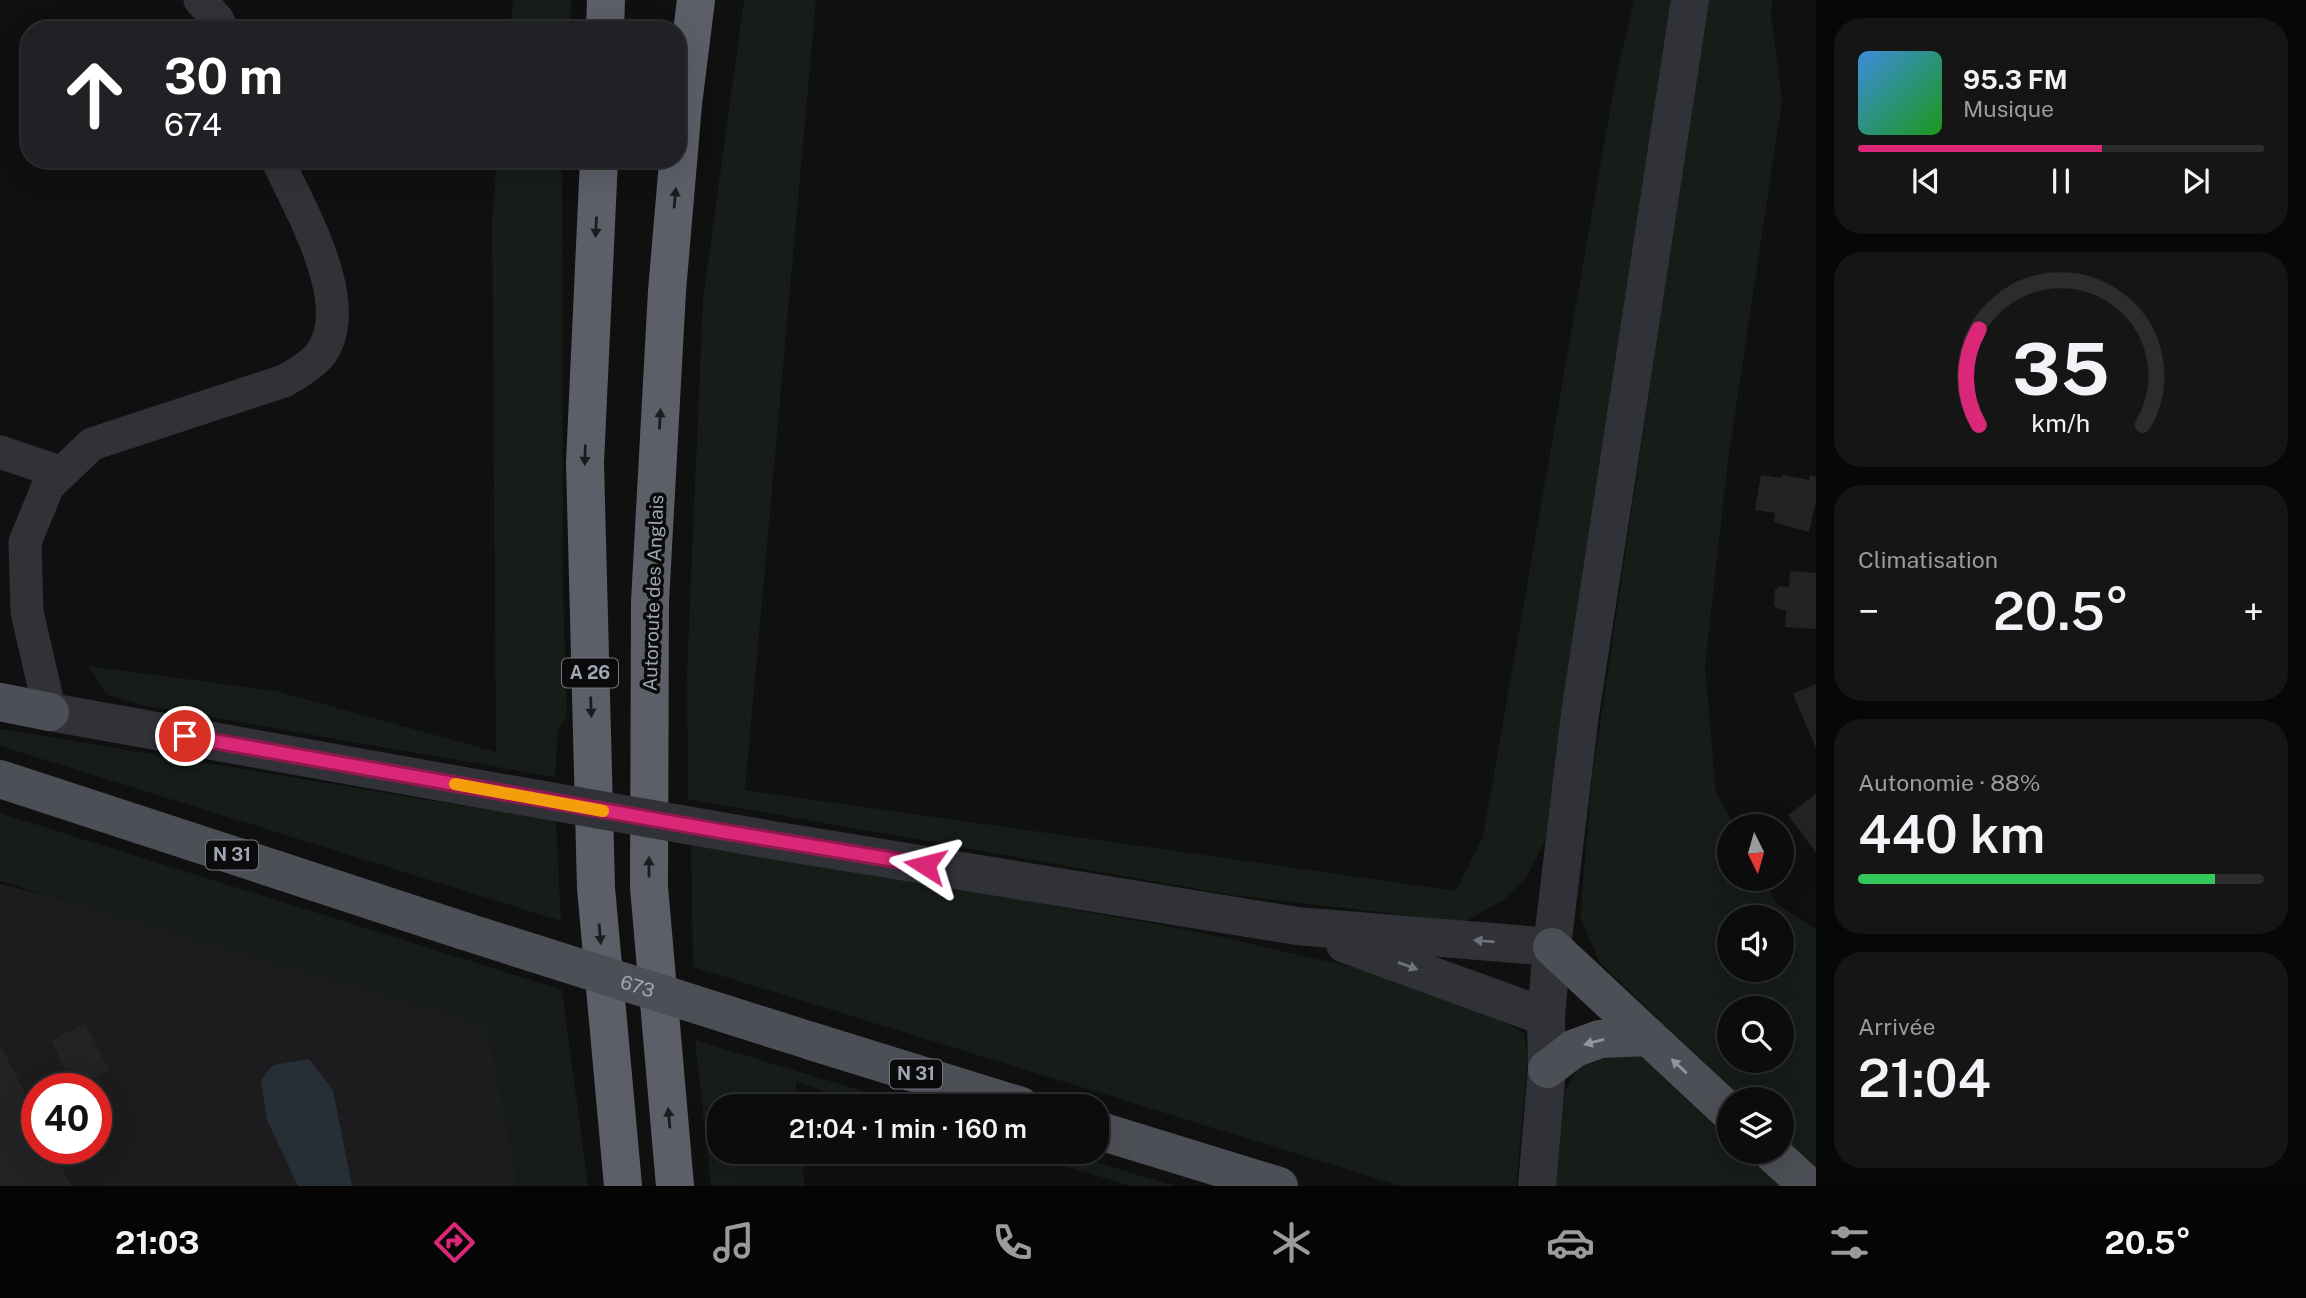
<!DOCTYPE html>
<html lang="fr">
<meta charset="utf-8">
<style>
:root{--surface:#0c0c0d;--page:#151516;--text:#f1f3f6;--muted:#9a9b9d;--line:#2c2c2e;--accent:#db2777}
body{margin:0;font-family:"Public Sans",sans-serif;background:var(--page);color:var(--text);height:100vh;display:flex;flex-direction:column;font-size:26px;white-space:nowrap}
*{box-sizing:border-box;margin:0}
p{font-size:23px;color:var(--muted)}
.icon{flex:none;width:38px;height:38px;fill:none;stroke:currentColor;stroke-width:2;stroke-linecap:round;stroke-linejoin:round}
.map{position:relative;flex:1;overflow:hidden}
.drawer{display:flex;flex-direction:column;gap:18px;padding:18px;background:#070707;width:490px}
.drawer>*{flex:none}
.hud{position:absolute;left:21px;top:21px;width:665px;height:147px;border-radius:28px;box-shadow:0 7px 28px #0002,0 0 0 2px var(--line);background:#202124;color:#fff;overflow:hidden}
.needle{width:46px;rotate:175deg}
.controls{position:absolute;left:1717px;top:814px;display:grid;gap:14px}
.controls a{display:grid;place-items:center;width:77px;height:77px;border-radius:50%;background:var(--surface);box-shadow:0 7px 28px #0002,0 0 0 2px var(--line);font-size:35px}
.speed{position:absolute;left:21px;top:1073px;display:flex;gap:14px;font-size:35px;font-weight:700;text-align:center}
.speed>*{display:grid;place-content:center;width:91px;height:91px;border-radius:50%;background:var(--surface);box-shadow:0 7px 28px #0002,0 0 0 2px var(--line);line-height:1}
.speed .limit{border:10px solid #d22;background:#fff;color:#111}
.pin{position:absolute;display:grid;place-items:center;width:60px;height:60px;color:#fff;margin:-30px;border:4px solid #fff;border-radius:50%;box-shadow:0 2px 7px #0007}
.me{position:absolute;width:77px;margin:-38px;rotate:279deg;stroke-linejoin:round;filter:drop-shadow(0 0 5px #0008)}
.turn{display:flex;align-items:center;gap:24px;height:147px;padding:0 28px;font-size:32px}
.turn .icon{width:91px;height:91px;stroke-width:2.5}
.turn b{display:block;font-size:49px;line-height:60px}
.big{font-size:52px;font-weight:600;line-height:1.1}
.drawer .tile{flex:1;display:flex;flex-direction:column;justify-content:center;gap:10px;min-width:0;padding:0 24px;border-radius:28px;background:var(--page)}
.drawer .dial{align-items:center;gap:0}
.dial svg{height:182px;overflow:visible;fill:none;stroke:var(--line);stroke-width:7;stroke-linecap:round;text-anchor:middle}
.dial text{fill:var(--text);stroke:none}
.song{display:flex;align-items:center;gap:21px}
.cover{width:84px;height:84px;border-radius:10px;background:linear-gradient(135deg,hsl(210 70% 55%),hsl(120 70% 35%))}
.played{height:7px;border-radius:4px;background:linear-gradient(90deg,var(--accent) 60%,var(--line) 60%)}
.keys{display:flex;justify-content:space-around;direction:ltr}
.heat{display:flex;justify-content:space-between;align-items:center;font-size:38px;direction:ltr}
.charge{height:10px;border-radius:5px;background:linear-gradient(90deg,#34c759 88%,var(--line) 0)}
.trip{position:absolute;left:707px;top:1094px;width:402px;height:70px;border-radius:28px;background:var(--surface);box-shadow:0 7px 28px #0002,0 0 0 2px var(--line);font-weight:600;line-height:70px;text-align:center}
.tabs{display:flex;height:112px;justify-content:space-around;align-items:center;background:#050505;color:var(--muted)}
.tabs .icon{width:49px;height:49px}
.tabs .on{color:var(--accent)}
.tabs b{font-size:32px;color:var(--text)}
main{display:flex;flex:1;min-height:0}
.map>svg:first-child{display:block}
</style>
<main>
<div class="map">
<svg width="1816" height="1186" viewBox="0 0 1816 1186">
<rect width="100%" height="100%" fill="#101011"/>
<path fill="#1c1c1e" fill-rule="evenodd" d="M0 884 499 1005 537 1186H0ZM37 1088H96V1148H37Z"/>
<path fill="#161c17" fill-rule="evenodd" d="M513 0H572L569 30H510Z
M744 0H816L745 790 1456 891 1483 837 1614 87 1634 0H1676L1545 841 1526 878 1505 899 1464 922 1232 895 688 799 687 671 703 299Z
M1707 0H1772L1771 15 1782 101 1728 461 1705 667 1716 792 1734 826H1729V878L1763 879 1777 904 1816 929V1169L1782 1136V1099H1742L1600 963 1580 916 1592 779ZM1729 917H1782V970H1729ZM1729 1008H1782V1060H1729Z
M497 159H562L563 589 567 717 558 728 555 777 141 705 107 694 88 666 276 691 496 752 492 219Z
M0 729 556 821 561 921 0 746Z
M0 813 562 990 588 1186H518L487 1025 0 881Z
M691 840 1204 933 1390 976 1487 1013 1524 1033 1528 1058 1516 1186H1401L693 967Z
M695 1040 912 1106H872L796 1082 797 1106H719V1152H801L805 1186H711Z
M1606 1050 1637 1054 1699 1098 1729 1126V1152H1755L1791 1186H1553L1565 1091 1582 1061Z
M1019 1152H1062L1175 1186H1130Z"/>
<path fill="#262f35" d="M309 1059 333 1090 352 1186H298L267 1120 261 1080 273 1065Z"/>
<path fill="#232326" d="M1761 475 1782 478V475L1809 480 1810 475 1816 476V502L1809 532 1774 522 1775 513 1755 510Z
M1790 571 1816 573V629L1785 627 1786 610 1778 609 1774 606 1775 590 1780 586 1789 587Z
M1816 684V748L1793 694Z
M1816 794V853L1788 815Z
M85 1023 109 1071 74 1087 51 1040Z
M0 1043 37 1118V1148H52L71 1186H0Z"/>
<g fill="none" stroke-linecap="round" stroke-linejoin="round">
<path stroke="#313237" stroke-width="33" d="M200 0 218 20 221 30
M0 452 62 473
M50 712 27 612 25 542 48 486 92 444 284 381C297 374 309 367 319 356 359 306 299 208 277 159"/>
<path stroke="#313237" stroke-width="38" d="M50 712 509 794
M766 839 1297 926 1552 947
M1345 944 1546 1017
M1537 1186 1547 1069 1546 1017 1552 947 1580 714 1690 0"/>
<path stroke="#4d4f56" stroke-width="38" d="M0 702 50 712
M0 779 464 931
M1552 947 1729 1112
M811 1041 1021 1106
M1547 1069 1575 1048 1600 1039 1649 1037
M1097 1130 1279 1186
M1771 1152 1808 1186"/>
<path stroke="#5c5f68" stroke-width="38" d="M605 30 606 0
M599 159 585 463 596 888 623 1186
M675 1186 649 887 650 602 667 291 683 104 696 0"/>
<path stroke="#313237" stroke-width="38" d="M509 794 766 839"/>
<path stroke="#4d4f56" stroke-width="38" id="s1" d="M464 931 811 1041"/>
</g>
<defs><path id="oneway-solid" d="M-6-.8H1V-3.2L6.5 0L1 3.2V.8H-6Z" transform="scale(1.75)"/></defs>
<g fill="#1b1c1e">
<use href="#oneway-solid" transform="translate(675 198) rotate(-85)"/>
<use href="#oneway-solid" transform="translate(596 227) rotate(93)"/>
<use href="#oneway-solid" transform="translate(660 419) rotate(-87)"/>
<use href="#oneway-solid" transform="translate(585 455) rotate(92)"/>
<use href="#oneway-solid" transform="translate(591 707) rotate(88)"/>
<use href="#oneway-solid" transform="translate(649 867) rotate(-90)"/>
<use href="#oneway-solid" transform="translate(600 934) rotate(85)"/>
<use href="#oneway-solid" transform="translate(669 1118) rotate(-95)"/>
</g>
<g fill="#6e727b">
<use href="#oneway-solid" transform="translate(1484 941) rotate(-175)"/>
<use href="#oneway-solid" transform="translate(1408 966) rotate(20)"/>
</g>
<g fill="#8f95a0">
<use href="#oneway-solid" transform="translate(1594 1042) rotate(165)"/>
<use href="#oneway-solid" transform="translate(1679 1066) rotate(-137)"/>
</g>
<g fill="none" stroke-linecap="round" stroke-linejoin="round">
<g stroke="#8e194d" stroke-width="18">
<path id="route" d="M185 736 714 830 925 865"/>
</g>
<use href="#route" stroke="#db2777" stroke-width="12"/>
<path stroke="#f59e0b" stroke-width="12" d="M455 784 603 811"/>
</g>
<g text-anchor="middle" stroke-width="7" stroke-linejoin="round" paint-order="stroke">
<g fill="#0b0b0c" stroke="#737881" stroke-width="2">
<rect x="562" y="658.5" width="56" height="29" rx="5"/>
<rect x="206" y="840.5" width="52" height="29" rx="5"/>
<rect x="890" y="1059.5" width="52" height="29" rx="5"/>
</g>
<g font-size="18" font-weight="bold" fill="#a0a6b3">
<text x="590" y="679">A 26</text>
<text x="232" y="861">N 31</text>
<text x="916" y="1080">N 31</text>
</g>
<g font-size="19" fill="#a0a6b3" stroke="#0b0b0c">
<text transform="translate(653 593) rotate(-88)" y="7">Autoroute des Anglais</text>
<text dy="7" stroke="none"><textPath href="#s1" startOffset="182">673</textPath></text>
</g>
</g>
</svg>
<div class="controls">
<a><svg class="needle" viewBox="-14 -14 28 28"><path d="M0-13l5 13h-10z" fill="#e53935"/><path d="M0 13l5-13h-10z" fill="#9a9b9d"/></svg></a>
<a><svg class="icon" aria-label="sound" viewBox="0 0 24 24"><path d="M4 9h4l5-4v14l-5-4H4zM17 9q2 3 0 6"/></svg></a>
<a><svg class="icon" aria-label="search" viewBox="0 0 24 24"><circle cx="10" cy="10" r="6"/><path d="M15 15l6 6"/></svg></a>
<a><svg class="icon" aria-label="layers" viewBox="0 0 24 24"><path d="M12 4l9 5-9 5-9-5zM3 14l9 5 9-5"/></svg></a>
</div>
<div class="speed"><div class="limit">40</div></div>
<div class="pin" style="left:185px;top:736px;background:#d93025"><svg class="icon" aria-label="arrive" viewBox="0 0 24 24"><path d="M6 21V4h12l-3 4 3 4H6"/></svg></div>
<svg class="me" style="left:925px;top:865px" viewBox="-20 -20 40 40"><path d="M0-17L14 15 0 8-14 15z" fill="#db2777" stroke="#fff" stroke-width="4"/></svg>
<div class="trip">21:04 · 1 min · 160 m</div>
<div class="hud">
<div class="turn"><svg class="icon" aria-label="ahead" viewBox="0 0 24 24"><path d="M12 20V5M6 11l6-6 6 6"/></svg><div><b>30 m</b>674</div></div>
</div>
</div>
<section class="drawer">
<div class="tile">
<div class="song"><i class="cover"></i><div><b>95.3 FM</b><p>Musique</p></div></div>
<div class="played"></div>
<div class="keys"><svg class="icon" aria-label="previous" viewBox="0 0 24 24"><path d="M18 5L8 12l10 7zM5 5v14"/></svg><svg class="icon" aria-label="pause" viewBox="0 0 24 24"><path d="M8 5v14M16 5v14"/></svg><svg class="icon" aria-label="next" viewBox="0 0 24 24"><path d="M6 5l10 7-10 7zM19 5v14"/></svg></div>
</div>
<div class="tile dial"><svg viewBox="0 0 100 80">
<path d="M14 69A42 42 0 1 1 86 69"/>
<path d="M14 69A42 42 0 0 1 14 27" stroke="#db2777"/>
<text x="50" y="56" font-size="32" font-weight="700">35</text>
<text x="50" y="72" font-size="11">km/h</text>
</svg></div>
<div class="tile"><p>Climatisation</p>
<div class="heat"><a>−</a><b class="big">20.5°</b><a>+</a></div>
</div>
<div class="tile"><p>Autonomie · 88%</p><b class="big">440 km</b><div class="charge"></div></div>
<div class="tile"><p>Arrivée</p><b class="big">21:04</b></div>
</section>
</main>
<nav class="tabs">
<b>21:03</b>
<svg class="icon on" aria-label="directions" viewBox="0 0 24 24"><path d="M12 3l9 9-9 9-9-9zM9 14v-3h6M13 9l2 2-2 2"/></svg>
<svg class="icon" aria-label="music" viewBox="0 0 24 24"><path d="M9 18V5l10-2v13"/><circle cx="6" cy="18" r="3"/><circle cx="16" cy="16" r="3"/></svg>
<svg class="icon" aria-label="phone" viewBox="0 0 24 24"><path d="M5 4h4l2 5-3 2q2 4 5 5l2-3 5 2v4C11 20 4 13 5 4z"/></svg>
<svg class="icon" aria-label="climate" viewBox="0 0 24 24"><path d="M12 3v18M4 7l16 10M4 17L20 7"/></svg>
<svg class="icon" aria-label="car" viewBox="0 0 24 24"><path d="M5 17H2v-5l4-1 3-4h7l3 4 3 1v5h-3M9 17h6M6 11h13"/><circle cx="7" cy="17" r="2"/><circle cx="17" cy="17" r="2"/></svg>
<svg class="icon" aria-label="filters" viewBox="0 0 24 24"><path d="M4 7h16M4 17h16"/><circle cx="9" cy="7" r="2"/><circle cx="15" cy="17" r="2"/></svg>
<b>20.5°</b>
</nav>
